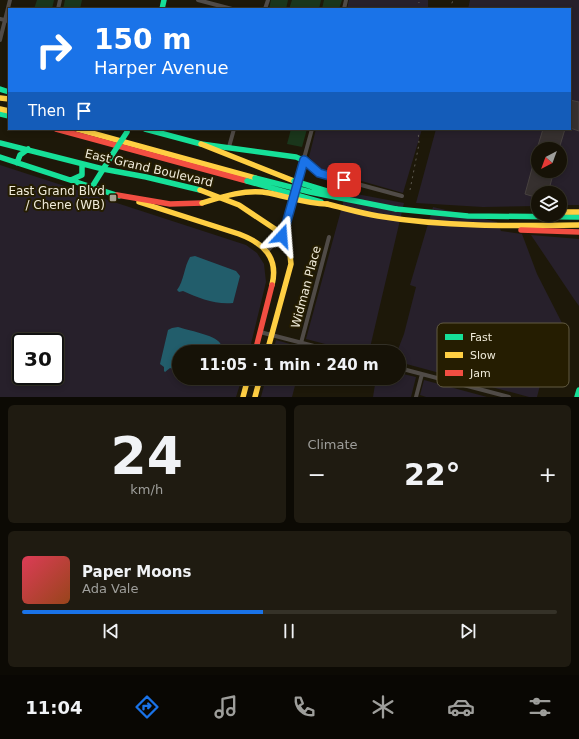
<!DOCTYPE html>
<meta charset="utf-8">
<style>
:root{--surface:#161207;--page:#1f1b11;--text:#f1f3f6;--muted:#9e9e9b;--line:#353228;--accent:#1a73e8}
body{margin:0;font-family:"DejaVu Sans",sans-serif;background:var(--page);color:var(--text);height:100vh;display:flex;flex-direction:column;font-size:15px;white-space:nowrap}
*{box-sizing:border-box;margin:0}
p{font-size:13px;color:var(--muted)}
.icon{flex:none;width:22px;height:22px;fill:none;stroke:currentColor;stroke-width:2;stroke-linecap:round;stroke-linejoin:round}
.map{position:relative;height:397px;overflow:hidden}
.panel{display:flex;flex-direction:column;gap:8px;padding:8px;background:#0c0a04;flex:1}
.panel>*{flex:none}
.top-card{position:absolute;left:8px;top:8px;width:563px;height:122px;border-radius:0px;box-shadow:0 2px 6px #0003,0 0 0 1px var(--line);background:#1a73e8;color:#fff;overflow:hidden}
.needle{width:26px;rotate:221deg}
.controls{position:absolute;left:531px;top:142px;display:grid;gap:8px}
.controls a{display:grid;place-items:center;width:36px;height:36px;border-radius:50%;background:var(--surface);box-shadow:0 2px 6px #0003,0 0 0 1px var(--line);font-size:20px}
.speed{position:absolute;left:12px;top:333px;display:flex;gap:8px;font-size:20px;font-weight:700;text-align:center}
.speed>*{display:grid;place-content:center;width:52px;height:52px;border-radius:50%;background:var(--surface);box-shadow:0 2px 6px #0003,0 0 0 1px var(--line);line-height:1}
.speed .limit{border:2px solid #111;border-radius:6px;background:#fff;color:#111}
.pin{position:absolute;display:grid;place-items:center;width:34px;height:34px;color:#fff;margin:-17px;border-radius:8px;box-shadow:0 2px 6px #0006}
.me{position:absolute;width:44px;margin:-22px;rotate:19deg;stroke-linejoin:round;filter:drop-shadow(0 0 3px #0008)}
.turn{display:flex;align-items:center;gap:14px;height:84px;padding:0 20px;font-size:18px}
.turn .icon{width:52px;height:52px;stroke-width:2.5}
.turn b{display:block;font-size:28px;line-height:34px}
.then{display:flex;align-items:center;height:38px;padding:0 20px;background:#0003;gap:8px;font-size:15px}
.big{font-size:30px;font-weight:700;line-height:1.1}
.panel .widget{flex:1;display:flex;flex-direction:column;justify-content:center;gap:6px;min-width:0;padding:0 14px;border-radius:6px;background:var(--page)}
.panel .dial{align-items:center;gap:0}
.dial b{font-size:52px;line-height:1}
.song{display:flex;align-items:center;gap:12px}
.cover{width:48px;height:48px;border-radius:6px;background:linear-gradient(135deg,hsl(350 70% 55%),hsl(20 70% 35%))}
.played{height:4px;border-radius:2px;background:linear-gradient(90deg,var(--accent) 45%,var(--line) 45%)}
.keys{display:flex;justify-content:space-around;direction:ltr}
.heat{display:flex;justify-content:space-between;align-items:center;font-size:22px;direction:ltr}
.panel .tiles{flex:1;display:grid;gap:8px;grid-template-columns:1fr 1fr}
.widget:last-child{grid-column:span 2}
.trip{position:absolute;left:172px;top:345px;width:234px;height:40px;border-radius:20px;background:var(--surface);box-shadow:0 2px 6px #0003,0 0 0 1px var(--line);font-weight:700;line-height:40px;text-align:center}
.tabs{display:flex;height:64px;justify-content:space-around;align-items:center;background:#090703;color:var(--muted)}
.tabs .icon{width:28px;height:28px}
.tabs .selected{color:var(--accent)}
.tabs b{font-size:18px;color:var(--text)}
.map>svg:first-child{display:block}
</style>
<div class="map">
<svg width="579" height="397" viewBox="0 0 579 397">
<rect width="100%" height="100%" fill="#1d1809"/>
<path fill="#27202b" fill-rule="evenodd" d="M349 0H428V9H347Z
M470 0H579V205H560V193H538V206L483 207 416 203 436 129H570V9H468ZM538 149H560V171H538Z
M316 129H422L403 193 320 169 309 157Z
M0 165 246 245 257 253 264 264 266 282 249 352H179V378H242L236 397H0ZM21 342H55V376H21Z
M346 192 404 203 369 352H356L306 339Z
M433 207 497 222 501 231 522 234 537 274 563 325 553 335 537 397H529L399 362V352H397L404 334 416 287 410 285Z
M531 235 579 239V306L574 299Z
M276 340 304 348 303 352H273Z
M399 373 416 377 411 397H373L376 378H399Z
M266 378H297L292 397H261Z
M424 380 487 397H426L420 395Z"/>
<path fill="#1a361b" d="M37 0H54L52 9H34Z
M65 0H82L80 9H63Z
M271 0H288L286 9H269Z
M292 0H321L319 9H289Z
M324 0H342L339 9H322Z
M291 129H307L302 147 287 144Z"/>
<path fill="#225d6b" d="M195 256 236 271 240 276 233 303C216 305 198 298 183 291L179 292 177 290C184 281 184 267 190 257Z
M178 327C187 330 215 335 220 343 222 346 222 349 221 352H179V371L170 368 165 372 164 371V367L160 364 168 330 172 328Z"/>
<path fill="#36302f" stroke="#47413f" d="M570 100 579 102V131L570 128Z
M543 129H565L559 149H537Z
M537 150 538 171H554L548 193H538V198L525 194Z"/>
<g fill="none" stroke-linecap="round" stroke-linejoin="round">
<path stroke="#504b47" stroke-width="4" d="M198 0 232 9
M58 9 60 0
M265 9 268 0
M344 9 346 0
M0 19 9 21
M0 40 10 0
M229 147 234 129
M303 160 324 175 402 196
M297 184 312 129
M268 250 282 236 293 198
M260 332 337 352
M301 343 329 237
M399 368 509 397
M416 397 422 374"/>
<path stroke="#16e098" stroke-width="5.5" d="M162 9 164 0
M0 89 9 92
M0 114 9 116
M145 129 201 144 296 157 303 160
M0 143 103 169 146 177 200 190
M0 157 119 196
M17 163 20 155 28 149
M71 180 82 175V164
M92 187 112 155
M396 209 468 216 579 217
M577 397 579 390"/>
<path stroke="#ffcf43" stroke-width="5.5" d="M0 98 9 99
M0 109 9 111
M77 129 255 178
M201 144 294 181
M200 190 239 205 275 229 289 246 291 264 267 352
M139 202 239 234C263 243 279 257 272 285
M327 204C344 208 360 213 378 216 444 227 512 226 579 225
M561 212H579
M243 397 248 378
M255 397 260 378"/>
<path stroke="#f24e42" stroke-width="5.5" d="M56 129 247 181
M117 195 170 204 202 203
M521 230 579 232
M255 352 272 285"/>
<path stroke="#5d5950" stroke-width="1" stroke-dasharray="2 4" stroke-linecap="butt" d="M418 9 419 2
M450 9 453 0
M410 190 419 144 418 129"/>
<path stroke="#16e098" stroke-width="5.5" d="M112 155 127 132
M255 178 310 192 396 209
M247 181 321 202
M294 181 330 192"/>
<path stroke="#ffcf43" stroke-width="5.5" d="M202 203C224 196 246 189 269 193 289 197 307 204 327 204"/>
</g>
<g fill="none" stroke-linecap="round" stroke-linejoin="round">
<g stroke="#114b97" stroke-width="10">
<path id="route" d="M282 236 285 228 304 160 319 173 344 180"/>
</g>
<use href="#route" stroke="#1a73e8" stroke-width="7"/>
</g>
<rect fill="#a6a191" stroke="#251d01" stroke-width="1.5" x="109" y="194" width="8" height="8" rx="2"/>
<g text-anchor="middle" stroke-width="4" stroke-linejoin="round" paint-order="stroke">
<g font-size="12" fill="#f0ebda" stroke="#251d01">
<text transform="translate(149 168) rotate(13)" y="4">East Grand Boulevard</text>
<text transform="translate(306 287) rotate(-75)" y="4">Widman Place</text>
</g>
<g font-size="12" fill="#f0ebda" stroke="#251d01" text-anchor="end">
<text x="105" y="195">East Grand Blvd<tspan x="105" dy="14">/ Chene (WB)</tspan></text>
</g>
</g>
<rect x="437" y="323" width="132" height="64" rx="6" fill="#251d01" stroke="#625b42" stroke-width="1"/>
<rect x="445" y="334" width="18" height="6" fill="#16e098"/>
<rect x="445" y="352" width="18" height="6" fill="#ffcf43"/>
<rect x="445" y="370" width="18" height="6" fill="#f24e42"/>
<g font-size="11" fill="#f0ebda">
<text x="470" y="341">Fast</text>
<text x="470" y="359">Slow</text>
<text x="470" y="377">Jam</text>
</g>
</svg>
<div class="controls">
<a><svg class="needle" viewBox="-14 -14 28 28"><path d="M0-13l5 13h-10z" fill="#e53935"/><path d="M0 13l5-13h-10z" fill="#9e9e9b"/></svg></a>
<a><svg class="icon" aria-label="layers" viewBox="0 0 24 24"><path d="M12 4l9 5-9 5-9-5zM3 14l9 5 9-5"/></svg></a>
</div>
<div class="speed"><div class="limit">30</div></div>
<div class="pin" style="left:344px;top:180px;background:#d93025"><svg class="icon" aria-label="arrive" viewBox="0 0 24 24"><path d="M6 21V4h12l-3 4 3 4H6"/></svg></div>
<svg class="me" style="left:282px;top:236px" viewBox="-20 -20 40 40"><path d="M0-17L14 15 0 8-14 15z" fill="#1a73e8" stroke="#fff" stroke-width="4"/></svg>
<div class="trip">11:05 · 1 min · 240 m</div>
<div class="top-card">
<div class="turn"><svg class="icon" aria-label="right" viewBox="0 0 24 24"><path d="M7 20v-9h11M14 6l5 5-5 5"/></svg><div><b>150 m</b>Harper Avenue</div></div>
<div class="then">Then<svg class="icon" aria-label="arrive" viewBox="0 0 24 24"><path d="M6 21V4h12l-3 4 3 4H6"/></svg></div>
</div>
</div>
<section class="panel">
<div class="tiles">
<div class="widget dial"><b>24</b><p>km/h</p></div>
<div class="widget"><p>Climate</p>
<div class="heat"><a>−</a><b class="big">22°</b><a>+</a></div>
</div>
<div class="widget">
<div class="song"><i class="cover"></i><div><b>Paper Moons</b><p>Ada Vale</p></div></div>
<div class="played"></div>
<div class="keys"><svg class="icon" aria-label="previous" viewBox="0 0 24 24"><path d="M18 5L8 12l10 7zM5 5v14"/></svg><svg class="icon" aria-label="pause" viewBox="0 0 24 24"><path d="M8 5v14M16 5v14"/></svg><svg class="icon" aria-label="next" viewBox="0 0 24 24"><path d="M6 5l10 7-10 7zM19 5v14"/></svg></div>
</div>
</div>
</section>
<nav class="tabs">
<b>11:04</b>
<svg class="icon selected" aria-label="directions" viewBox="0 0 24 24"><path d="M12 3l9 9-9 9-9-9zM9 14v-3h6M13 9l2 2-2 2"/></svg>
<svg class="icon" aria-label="music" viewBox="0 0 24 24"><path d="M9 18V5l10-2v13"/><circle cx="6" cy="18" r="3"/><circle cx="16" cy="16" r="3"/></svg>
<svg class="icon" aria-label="phone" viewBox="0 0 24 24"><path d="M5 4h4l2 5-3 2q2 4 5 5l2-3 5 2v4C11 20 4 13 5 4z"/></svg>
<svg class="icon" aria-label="climate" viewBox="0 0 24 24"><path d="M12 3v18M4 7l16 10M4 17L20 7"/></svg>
<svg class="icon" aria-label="car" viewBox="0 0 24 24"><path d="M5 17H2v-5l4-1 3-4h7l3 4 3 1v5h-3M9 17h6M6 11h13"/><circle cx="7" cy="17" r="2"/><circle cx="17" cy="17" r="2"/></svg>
<svg class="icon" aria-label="filters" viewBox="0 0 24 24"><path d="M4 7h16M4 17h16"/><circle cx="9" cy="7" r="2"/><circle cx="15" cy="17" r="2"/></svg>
</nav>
